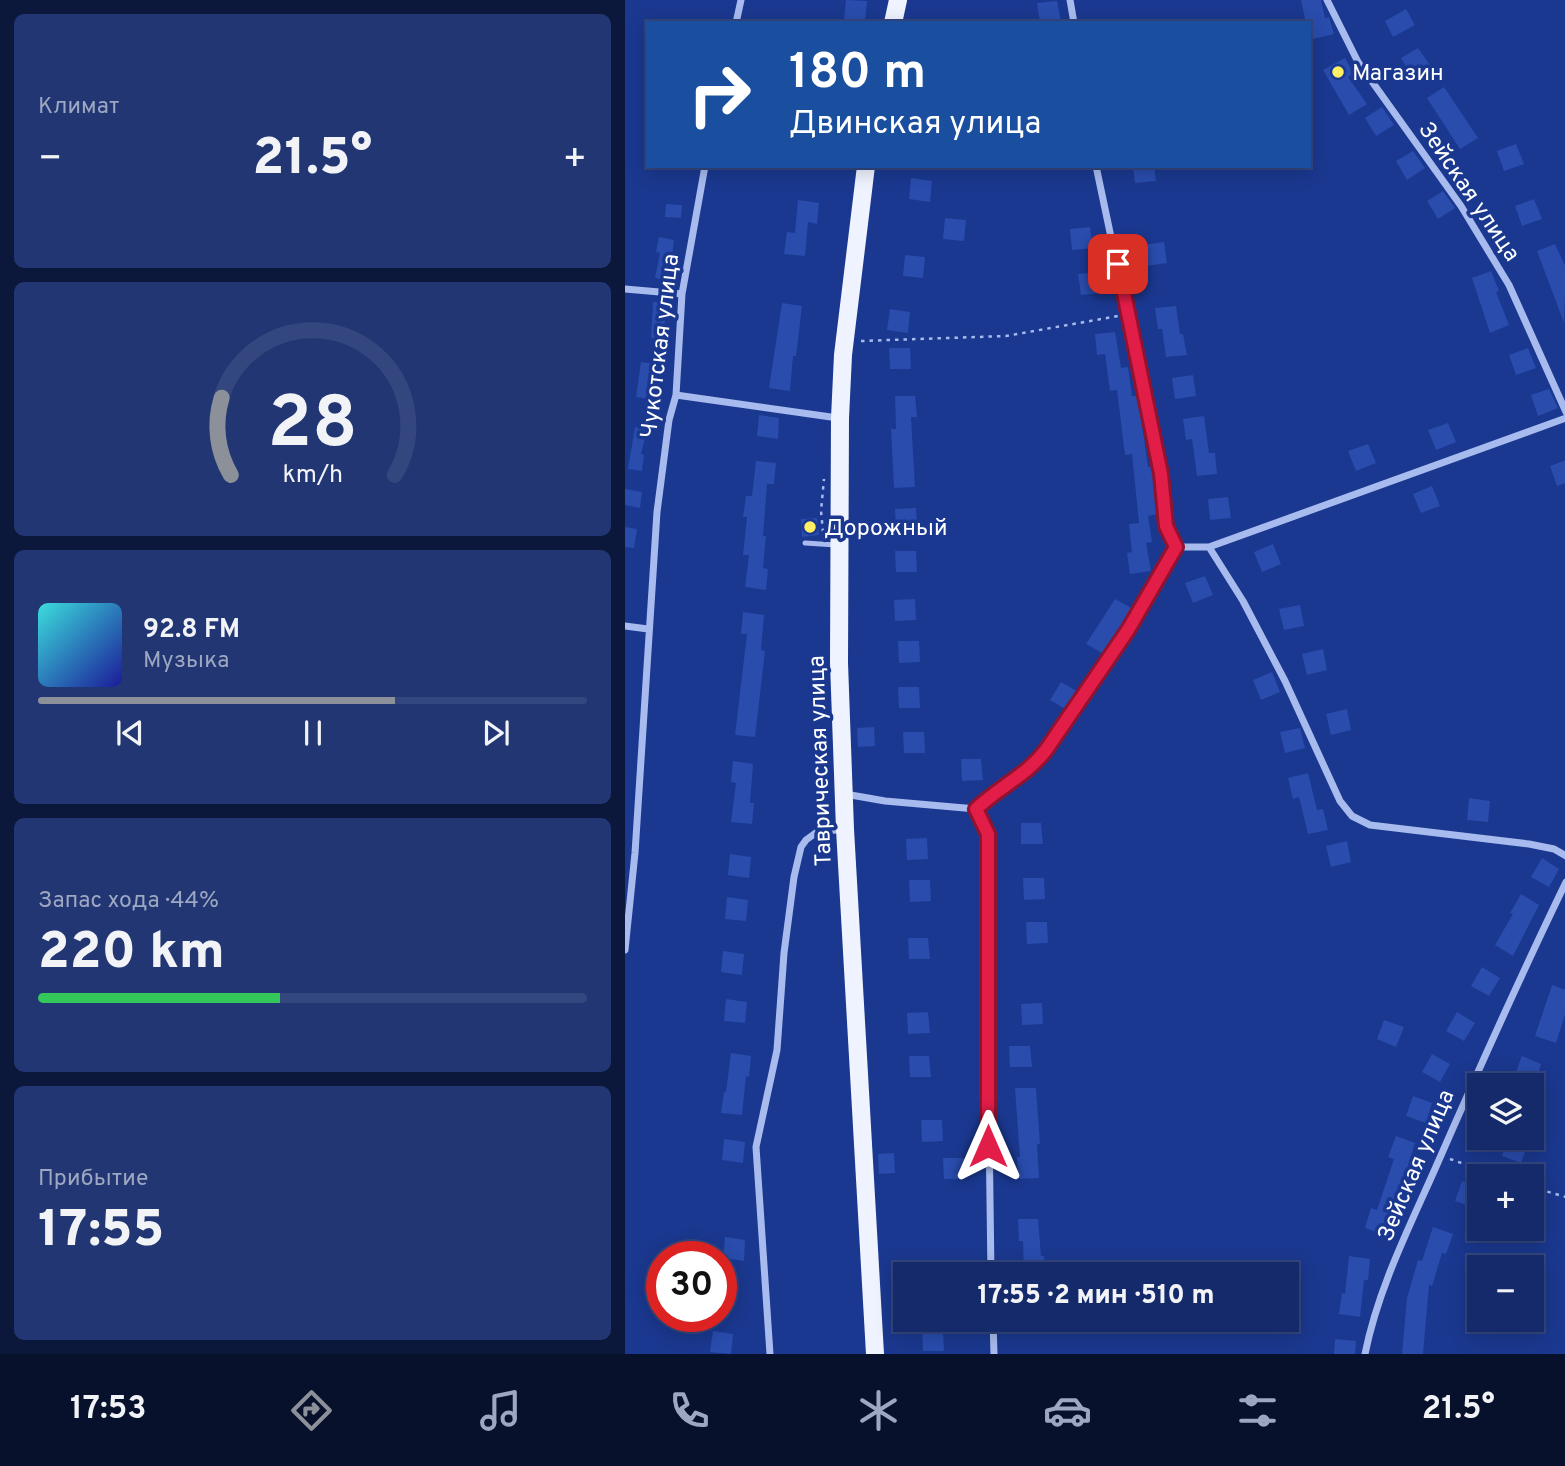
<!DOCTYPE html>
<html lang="ru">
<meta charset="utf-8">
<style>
:root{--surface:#142a6b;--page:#213673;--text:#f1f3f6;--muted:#9da7c1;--line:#33467e;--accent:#8c9099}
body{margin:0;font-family:Overpass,sans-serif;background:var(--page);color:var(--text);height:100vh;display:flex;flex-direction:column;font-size:26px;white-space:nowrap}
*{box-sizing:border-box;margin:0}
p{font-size:23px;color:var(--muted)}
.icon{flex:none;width:38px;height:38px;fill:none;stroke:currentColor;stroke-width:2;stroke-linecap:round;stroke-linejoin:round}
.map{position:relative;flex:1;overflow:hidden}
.details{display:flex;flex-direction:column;gap:14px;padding:14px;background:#0b173b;width:625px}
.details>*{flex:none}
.hud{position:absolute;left:21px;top:21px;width:665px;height:147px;border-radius:0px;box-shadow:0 4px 18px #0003,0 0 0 2px var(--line);background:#1a4fa0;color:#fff;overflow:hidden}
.tools{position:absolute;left:842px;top:1073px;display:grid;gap:14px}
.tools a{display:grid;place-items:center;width:77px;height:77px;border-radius:0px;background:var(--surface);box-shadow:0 4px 18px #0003,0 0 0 2px var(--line);font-size:35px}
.speed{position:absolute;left:21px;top:1241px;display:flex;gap:14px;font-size:35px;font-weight:700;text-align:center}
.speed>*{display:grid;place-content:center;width:91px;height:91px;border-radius:50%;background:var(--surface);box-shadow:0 4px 18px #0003,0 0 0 2px var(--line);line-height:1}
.speed .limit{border:10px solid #d22;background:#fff;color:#111}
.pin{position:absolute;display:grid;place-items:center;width:60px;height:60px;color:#fff;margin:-30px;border-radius:14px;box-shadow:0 4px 10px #0006}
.me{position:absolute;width:77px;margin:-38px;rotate:0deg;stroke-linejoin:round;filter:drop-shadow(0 0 5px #0008)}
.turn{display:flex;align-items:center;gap:24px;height:147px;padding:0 28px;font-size:32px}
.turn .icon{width:91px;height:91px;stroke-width:2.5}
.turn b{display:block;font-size:49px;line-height:60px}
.big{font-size:52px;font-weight:800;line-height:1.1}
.details .card{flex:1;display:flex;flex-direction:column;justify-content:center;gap:10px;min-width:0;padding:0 24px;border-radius:10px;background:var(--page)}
.details .dial{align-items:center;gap:0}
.dial svg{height:182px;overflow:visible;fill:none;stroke:var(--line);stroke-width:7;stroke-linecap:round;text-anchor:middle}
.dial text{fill:var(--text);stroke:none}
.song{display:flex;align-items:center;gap:21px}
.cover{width:84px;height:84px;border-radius:10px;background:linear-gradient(135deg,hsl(180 70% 55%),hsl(240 70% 35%))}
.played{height:7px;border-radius:4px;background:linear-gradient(90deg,var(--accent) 65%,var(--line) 65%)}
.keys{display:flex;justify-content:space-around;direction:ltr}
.heat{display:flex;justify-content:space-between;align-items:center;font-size:38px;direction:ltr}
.charge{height:10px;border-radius:5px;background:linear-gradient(90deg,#34c759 44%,var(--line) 0)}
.trip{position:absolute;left:268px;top:1262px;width:406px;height:70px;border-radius:0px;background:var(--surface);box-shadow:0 4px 18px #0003,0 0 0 2px var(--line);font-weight:800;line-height:70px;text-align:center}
.tabs{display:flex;height:112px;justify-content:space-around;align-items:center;background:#08112b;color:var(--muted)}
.tabs .icon{width:49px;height:49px}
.tabs .current{color:var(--accent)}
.tabs b{font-size:32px;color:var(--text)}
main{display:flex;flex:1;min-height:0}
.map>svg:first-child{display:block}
</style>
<main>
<section class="details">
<div class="card"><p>Климат</p>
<div class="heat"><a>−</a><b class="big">21.5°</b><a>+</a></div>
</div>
<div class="card dial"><svg viewBox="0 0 100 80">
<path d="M14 69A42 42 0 1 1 86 69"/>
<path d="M14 69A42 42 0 0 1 10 35" stroke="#8c9099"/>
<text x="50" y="56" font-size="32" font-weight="700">28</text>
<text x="50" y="72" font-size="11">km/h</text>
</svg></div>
<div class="card">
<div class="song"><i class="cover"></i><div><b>92.8 FM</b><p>Музыка</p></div></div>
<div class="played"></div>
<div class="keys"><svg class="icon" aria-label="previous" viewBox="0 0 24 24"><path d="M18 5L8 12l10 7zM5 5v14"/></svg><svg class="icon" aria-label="pause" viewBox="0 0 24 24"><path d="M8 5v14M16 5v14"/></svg><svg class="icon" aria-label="next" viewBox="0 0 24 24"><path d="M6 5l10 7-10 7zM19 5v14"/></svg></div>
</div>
<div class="card"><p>Запас хода · 44%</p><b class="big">220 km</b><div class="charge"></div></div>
<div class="card"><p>Прибытие</p><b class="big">17:55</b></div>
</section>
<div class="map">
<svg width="941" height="1354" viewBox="0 0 941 1354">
<rect width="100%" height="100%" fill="#1a388f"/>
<path fill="#294cad" d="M221 0 242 1 240 22 219 20Z
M676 0H696L700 18 704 17 709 34 684 40V23H681Z
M432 1 436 22 415 23 412 3Z
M781 9 790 25 768 37 760 21Z
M793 48 805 65 787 77 776 58Z
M720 58 729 74 723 77 742 104 724 115 698 70Z
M819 87 853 138 835 149 802 98Z
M757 107 769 125 751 136 740 118Z
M891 144 899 164 879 171 872 151Z
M788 151 800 168 782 180 771 161Z
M508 166H529L531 181 510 183Z
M286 178 307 181 305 202 284 199Z
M818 191 830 208 813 219 802 201Z
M909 199 917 219 897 226 890 206Z
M173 200 194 203 192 224 183 222 180 256 159 254 162 232 170 233Z
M41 204 57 205 56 218 40 217Z
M320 218 341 220 339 241 318 239Z
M465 227 468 248 447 250 445 229Z
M34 237 49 240 44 281 30 278 35 253 31 252Z
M539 242 542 263 521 266 519 245Z
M930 244 941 268 939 323 912 251Z
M280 255 300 257 298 278 278 276Z
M866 271 874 291 871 292 884 325 865 333 847 278Z
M473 272 476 293 456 295 453 274Z
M28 302H42L38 339 26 338Z
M157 303 177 306 171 356H168L165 391 144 388Z
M551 306 555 334H558L562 355 541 357 537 329H533L530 308Z
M265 309 285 312 283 333 262 330Z
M490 332 496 368 503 367 507 396H513L523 467 528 466 530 475 534 514 523 516 527 542 521 543 526 571 505 574 502 553 507 552 504 524 514 523 507 454 500 455 492 390 485 391 480 354 472 355 470 334Z
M264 348H285L286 369H265Z
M903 348 911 368 891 375 884 355Z
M16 362 30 364 24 399 11 397Z
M568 375 571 396 550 399 547 378Z
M924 389 933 408 913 416 906 395Z
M270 396H290L292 417H286L290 487 269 488 266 429H271Z
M134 415 154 418 153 439 132 436Z
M579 416 584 453H590L592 474 572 476 567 439 561 440 558 419Z
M823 423 831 442 811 450 803 430Z
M10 427 22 430 16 454 19 455 17 471 3 469Z
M743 444 751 463 731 471 723 451Z
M941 460V483L932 486 925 466Z
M131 461 151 463 149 484H142L138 536H141L138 568 143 569 141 590 120 587 124 555H118L122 517H118L121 496H127Z
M807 486 815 506 796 513 788 494Z
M0 489 17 492 15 508 0 505Z
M603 497 606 518 585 520 583 499Z
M291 508 292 529 271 530 270 509Z
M192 518 194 535 177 537 176 519Z
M0 527 12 529 9 548 0 547Z
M648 544 656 564 637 572 629 552Z
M270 551H291L292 572H271Z
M580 576 588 595 568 603 560 583Z
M290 599 291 620 270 621 269 600Z
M490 599 508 609 497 627 495 626 479 654 461 644Z
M675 605 679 626 659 630 654 609Z
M118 612 139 615 136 650 140 651 130 737 110 735 122 634H116Z
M273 641H294L295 662 274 663Z
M698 649 702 670 682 675 677 654Z
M647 672 655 692 636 700 628 680Z
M436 682 453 692 442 710 425 700Z
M273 687H294L295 708H274Z
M722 709 726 730 706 735 701 714Z
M249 727 250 746 233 747 232 728Z
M675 728 680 748 660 753 655 732Z
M278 732H299L300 753H279Z
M336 759H356L358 780 337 781Z
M108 761 128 764 125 803H129L127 824 106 822 111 783 106 782Z
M683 773 692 810 698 809 703 830 683 834 674 797 668 799 663 778Z
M844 798 865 801 863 822 842 820Z
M396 823H416L418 844H396Z
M302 838 303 859 282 860 281 839Z
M722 841 726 862 706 867 701 846Z
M105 854 126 857 124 878 103 875Z
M917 858 934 869 924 887 906 877Z
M398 878H419L420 899 399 900Z
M284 880H305L306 901 285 902Z
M896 894 914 905 888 956 870 945 888 914 885 913Z
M102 897 123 900 121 921 100 919Z
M401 922H422L423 943 402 944Z
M283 938H303L305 959H284Z
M98 951 119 954 117 975 96 972Z
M857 967 875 978 864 996 846 986Z
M927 985 941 990V1011L931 1043 910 1036Z
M101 999 122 1002 120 1023 99 1021Z
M417 1003 418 1024 397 1025 396 1004Z
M303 1012 305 1033 283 1034 282 1013Z
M832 1012 850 1023 839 1041 821 1031Z
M759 1020 779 1027 771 1047 752 1039Z
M384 1046H405L407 1067H385Z
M106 1053 126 1056 124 1077 121 1076 117 1115 96 1113 99 1092H101Z
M807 1054 825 1064 815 1082 797 1072Z
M284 1056H304L306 1077H285Z
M897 1056 916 1064 910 1084 889 1077Z
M390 1088H411L415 1144H412L414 1178 393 1179 392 1157H395Z
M788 1096 807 1103 801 1123 781 1116Z
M296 1120H317L318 1141 297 1142Z
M771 1136 790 1143 779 1179 784 1181 777 1201 771 1199 759 1235 740 1228 746 1208 752 1210 769 1159 763 1157Z
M883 1138 903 1143 896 1163 877 1156Z
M99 1139 120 1142 118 1163 97 1160Z
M269 1153 270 1173 254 1174 253 1154Z
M318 1158H339L340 1179H319Z
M837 1181 854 1187 850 1208 830 1201Z
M393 1219H413L416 1256H419L421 1274H399L398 1241H394Z
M808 1227 828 1234 821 1254 817 1253 807 1286 804 1285 798 1354H777L782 1298 793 1260 797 1261Z
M100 1237 120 1240 119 1261 98 1258Z
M724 1256 745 1259 743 1280H739L735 1317 714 1314 717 1293 720 1294Z
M297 1330H318L319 1351H298Z
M88 1331 108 1334 106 1354 85 1352Z
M710 1339 731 1341 730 1354H709Z"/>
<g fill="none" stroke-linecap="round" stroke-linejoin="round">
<path stroke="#a8bbee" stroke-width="2.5" stroke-dasharray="3.5 5" stroke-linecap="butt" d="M236 341 381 336 493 316
M198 532 196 511 199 479
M825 1159 873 1176
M906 1187 941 1197"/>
<path stroke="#a8bbee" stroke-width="5" d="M180 543 211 545"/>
<path stroke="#a8bbee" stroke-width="7" d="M445 0 449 23
M702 0 733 62 836 206 884 285 941 412
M111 23 116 0
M0 289 57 294
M51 395 213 418
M551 547H584L941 418
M584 547 618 601 660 681 715 801 727 816 745 825 904 844 929 849 941 856
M0 626 23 629
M220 794 260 801 351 809 368 793 394 777 410 764 432 736 503 630 551 547 541 526 536 474 471 166
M351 809 363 834 362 978 366 1274
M0 950 10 853 32 512 44 420 51 395 57 294 80 166
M368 1320 369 1354
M145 1354 131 1147 152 1050 159 953 169 877 176 847 181 840 192 832 220 829
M740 1354C753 1289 783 1230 810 1169 852 1073 895 977 941 882"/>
<path stroke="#eff3ff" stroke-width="18" d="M268 23 273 0
M241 166 218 355 215 418 214 663 220 829 250 1354"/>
</g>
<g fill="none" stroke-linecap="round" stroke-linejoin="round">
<g stroke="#92132f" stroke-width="18">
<path id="route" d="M363 1146V834L351 809C374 787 402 775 421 750L503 630 551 547 541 526 536 474 493 264"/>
</g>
<use href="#route" stroke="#e11d48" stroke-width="12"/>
</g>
<g fill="#ffef65" stroke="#1a388f" stroke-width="2.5">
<circle cx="713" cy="72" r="7"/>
<circle cx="185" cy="527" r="7"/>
</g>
<g text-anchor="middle" stroke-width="7" stroke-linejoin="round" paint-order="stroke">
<g font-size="23" fill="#fff" stroke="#1a388f" text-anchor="start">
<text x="727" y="80">Магазин</text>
<text x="199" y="535">Дорожный</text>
</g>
<g font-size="23" fill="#fff" stroke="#1a388f">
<text transform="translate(845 191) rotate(56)" y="8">Зейская улица</text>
<text transform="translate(34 346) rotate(-83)" y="8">Чукотская улица</text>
<text transform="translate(194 761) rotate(-92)" y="8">Таврическая улица</text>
<text transform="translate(790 1165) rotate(-67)" y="8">Зейская улица</text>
</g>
</g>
</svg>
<div class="tools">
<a><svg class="icon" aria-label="layers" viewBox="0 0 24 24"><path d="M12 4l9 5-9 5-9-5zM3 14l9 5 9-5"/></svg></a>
<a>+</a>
<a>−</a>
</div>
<div class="speed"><div class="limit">30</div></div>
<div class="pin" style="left:493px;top:264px;background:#d93025"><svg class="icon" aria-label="arrive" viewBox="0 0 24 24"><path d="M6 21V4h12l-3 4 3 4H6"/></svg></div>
<svg class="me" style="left:363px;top:1146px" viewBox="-20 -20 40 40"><path d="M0-17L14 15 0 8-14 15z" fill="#e11d48" stroke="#fff" stroke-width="4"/></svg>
<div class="trip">17:55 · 2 мин · 510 m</div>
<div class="hud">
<div class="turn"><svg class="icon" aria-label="right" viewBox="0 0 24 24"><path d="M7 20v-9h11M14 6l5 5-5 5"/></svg><div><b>180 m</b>Двинская улица</div></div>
</div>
</div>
</main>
<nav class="tabs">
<b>17:53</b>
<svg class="icon current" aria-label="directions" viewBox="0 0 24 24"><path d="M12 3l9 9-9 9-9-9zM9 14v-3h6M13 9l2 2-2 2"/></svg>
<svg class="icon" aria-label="music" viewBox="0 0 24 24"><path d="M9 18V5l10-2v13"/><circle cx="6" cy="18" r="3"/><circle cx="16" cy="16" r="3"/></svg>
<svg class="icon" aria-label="phone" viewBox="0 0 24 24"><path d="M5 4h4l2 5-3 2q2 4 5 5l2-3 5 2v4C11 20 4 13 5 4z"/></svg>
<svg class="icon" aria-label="climate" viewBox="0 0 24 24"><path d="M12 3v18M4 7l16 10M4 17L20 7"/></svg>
<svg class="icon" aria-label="car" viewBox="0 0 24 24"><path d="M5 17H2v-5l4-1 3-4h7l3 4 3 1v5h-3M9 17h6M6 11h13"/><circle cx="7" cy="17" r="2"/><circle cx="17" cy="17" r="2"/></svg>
<svg class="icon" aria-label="filters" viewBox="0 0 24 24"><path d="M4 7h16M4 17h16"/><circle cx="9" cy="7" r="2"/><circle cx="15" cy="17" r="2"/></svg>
<b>21.5°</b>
</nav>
